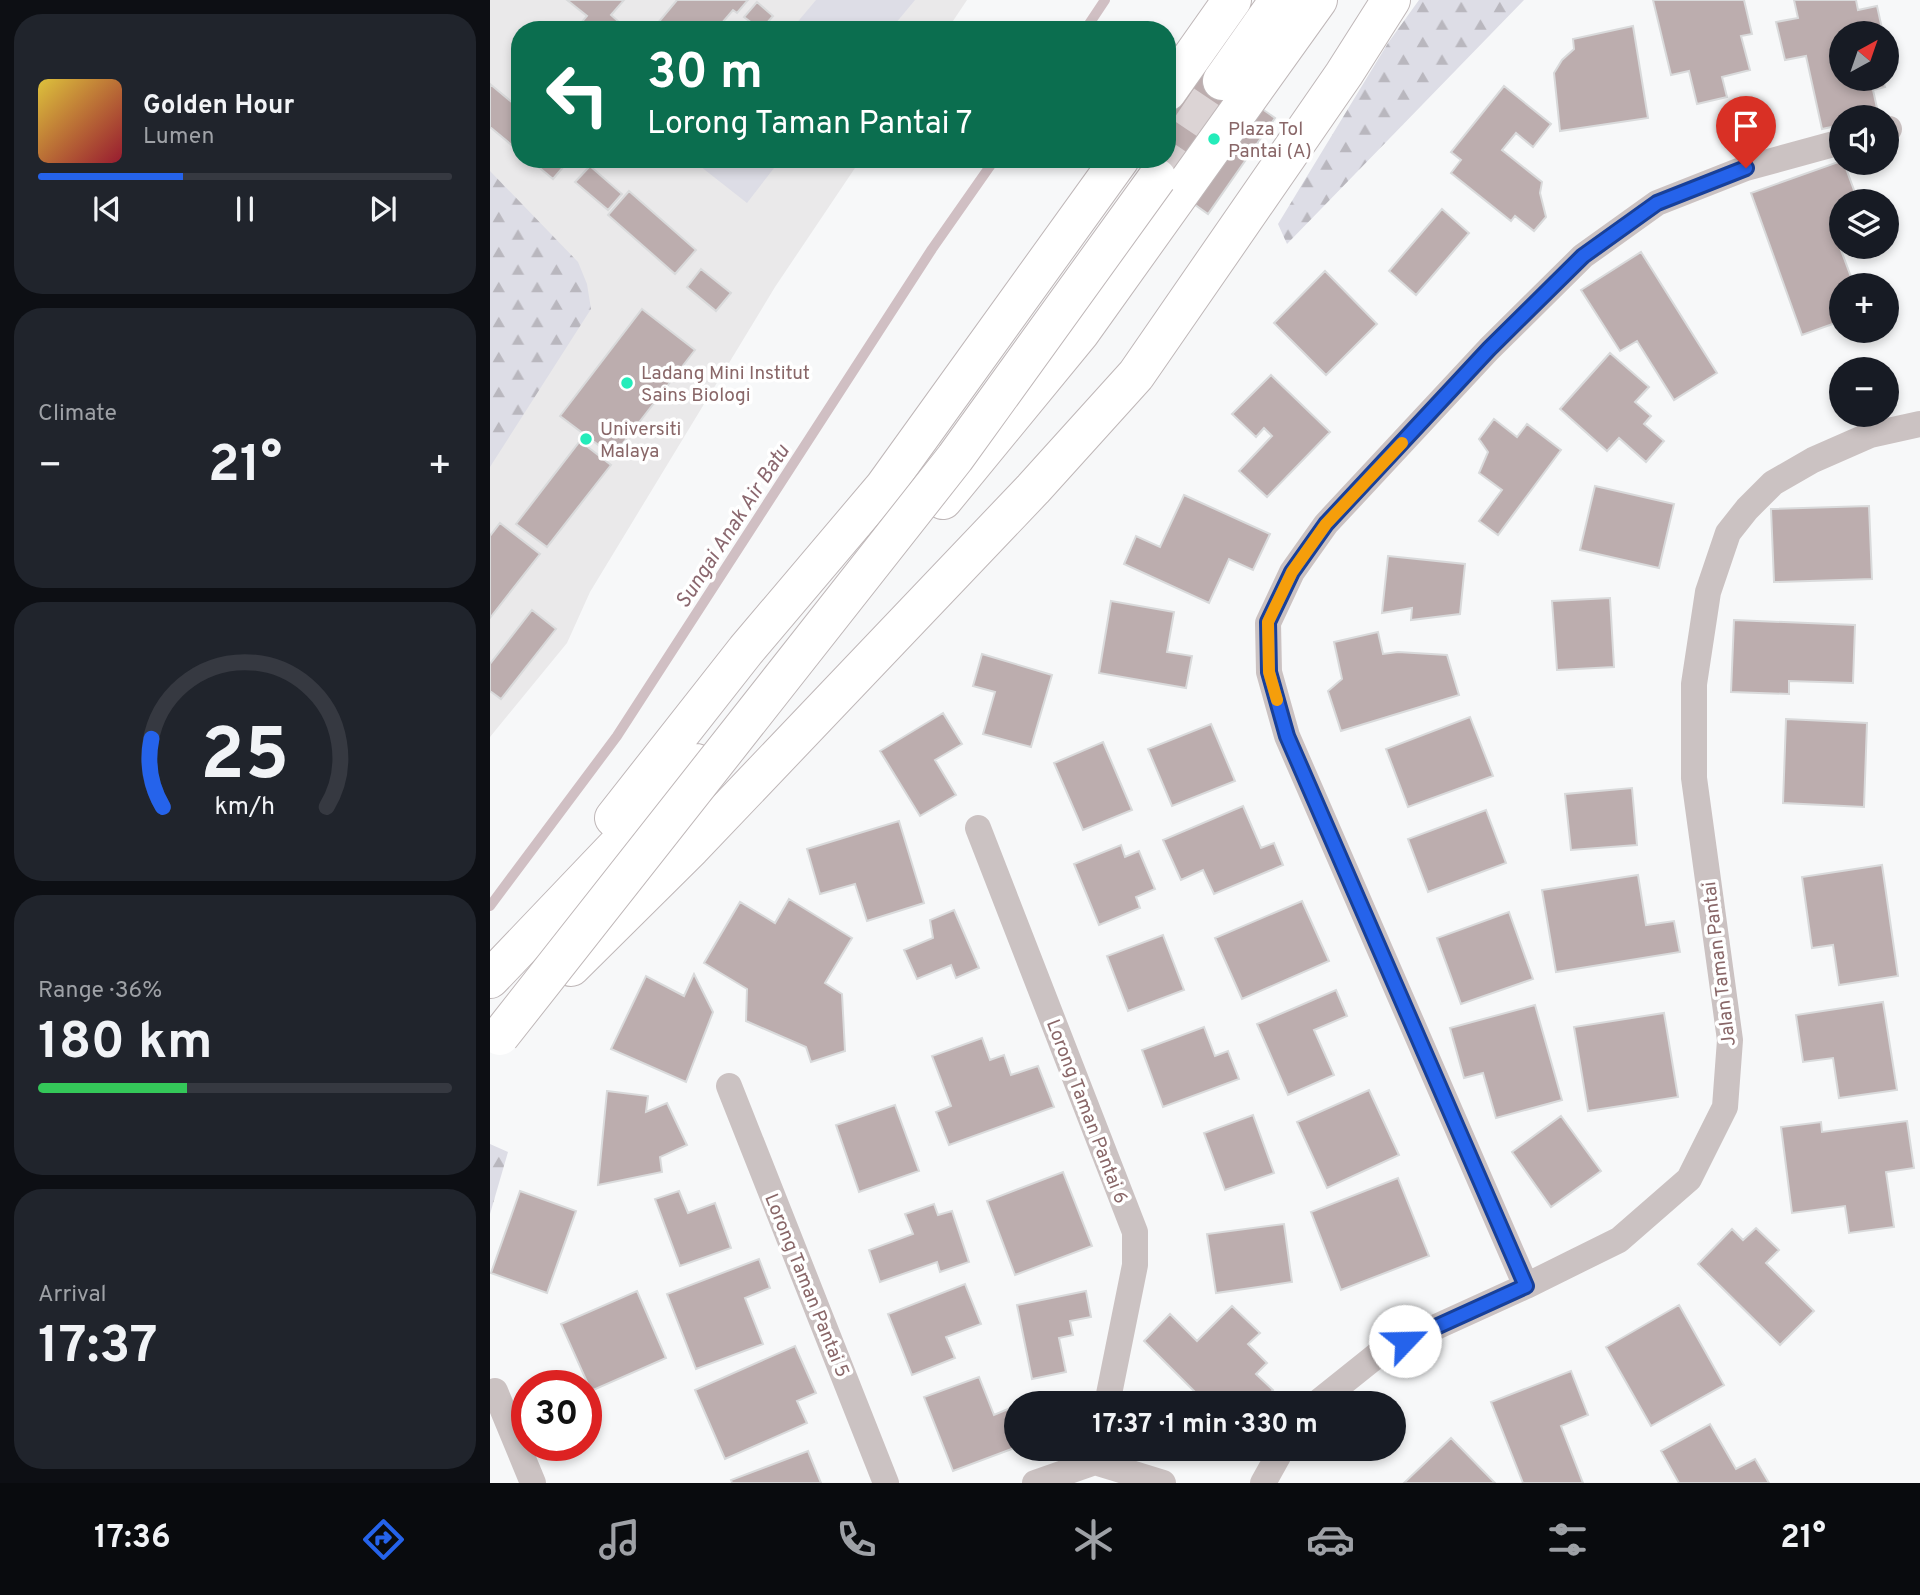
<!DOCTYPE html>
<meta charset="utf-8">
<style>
:root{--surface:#171b24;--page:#20242c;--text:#f1f3f6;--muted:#9ea1a6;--line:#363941;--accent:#2563eb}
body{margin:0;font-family:Overpass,sans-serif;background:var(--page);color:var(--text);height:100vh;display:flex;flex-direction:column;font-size:26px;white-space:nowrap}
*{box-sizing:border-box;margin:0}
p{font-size:23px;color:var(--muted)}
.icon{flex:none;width:38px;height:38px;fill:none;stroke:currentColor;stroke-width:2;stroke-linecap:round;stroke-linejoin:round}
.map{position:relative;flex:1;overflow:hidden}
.side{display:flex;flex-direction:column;gap:14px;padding:14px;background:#0d0f14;width:490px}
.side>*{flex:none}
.top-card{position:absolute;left:21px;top:21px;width:665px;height:147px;border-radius:28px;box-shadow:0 4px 10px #0003;background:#0b6e4f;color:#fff;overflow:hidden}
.needle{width:46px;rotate:40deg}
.fabs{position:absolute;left:1339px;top:21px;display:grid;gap:14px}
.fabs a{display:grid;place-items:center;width:70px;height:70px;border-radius:50%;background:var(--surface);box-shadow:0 4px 10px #0003;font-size:35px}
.speed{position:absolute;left:21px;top:1370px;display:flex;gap:14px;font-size:35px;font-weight:700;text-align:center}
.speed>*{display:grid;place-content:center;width:91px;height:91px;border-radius:50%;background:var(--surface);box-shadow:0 4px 10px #0003;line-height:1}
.speed .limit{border:10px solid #d22;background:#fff;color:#111}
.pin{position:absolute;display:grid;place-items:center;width:60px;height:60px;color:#fff;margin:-72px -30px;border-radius:50% 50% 50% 0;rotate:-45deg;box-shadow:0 0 7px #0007}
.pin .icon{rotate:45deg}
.me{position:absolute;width:77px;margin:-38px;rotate:66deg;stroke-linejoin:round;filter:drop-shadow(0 0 5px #0008)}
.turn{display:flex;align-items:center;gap:24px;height:147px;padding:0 21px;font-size:32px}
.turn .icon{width:91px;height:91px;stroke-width:2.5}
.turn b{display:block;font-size:49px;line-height:60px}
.big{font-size:52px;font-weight:700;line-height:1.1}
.side .tile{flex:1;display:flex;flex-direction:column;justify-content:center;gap:10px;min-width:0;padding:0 24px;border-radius:28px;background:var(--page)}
.side .dial{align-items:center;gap:0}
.dial svg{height:182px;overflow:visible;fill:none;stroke:var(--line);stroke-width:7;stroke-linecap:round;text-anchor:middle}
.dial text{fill:var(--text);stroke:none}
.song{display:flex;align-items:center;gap:21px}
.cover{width:84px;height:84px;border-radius:10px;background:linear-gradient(135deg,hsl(50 70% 55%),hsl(350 70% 35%))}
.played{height:7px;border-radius:4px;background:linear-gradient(90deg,var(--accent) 35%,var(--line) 35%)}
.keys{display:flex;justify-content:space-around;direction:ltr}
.heat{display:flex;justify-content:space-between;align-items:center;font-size:38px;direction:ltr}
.charge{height:10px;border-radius:5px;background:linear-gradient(90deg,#34c759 36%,var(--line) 0)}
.trip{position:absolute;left:514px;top:1391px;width:402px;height:70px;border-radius:35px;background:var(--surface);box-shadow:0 4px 10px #0003;font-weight:700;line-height:70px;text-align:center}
.dock{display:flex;height:112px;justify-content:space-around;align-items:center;background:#090b0e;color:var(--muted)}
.dock .icon{width:49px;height:49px}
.dock .selected{color:var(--accent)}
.dock b{font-size:32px;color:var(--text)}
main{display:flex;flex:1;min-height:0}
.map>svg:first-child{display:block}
</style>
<main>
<section class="side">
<div class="tile">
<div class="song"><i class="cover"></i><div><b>Golden Hour</b><p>Lumen</p></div></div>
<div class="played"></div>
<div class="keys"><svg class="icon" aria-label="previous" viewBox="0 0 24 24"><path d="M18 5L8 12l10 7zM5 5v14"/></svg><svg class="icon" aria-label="pause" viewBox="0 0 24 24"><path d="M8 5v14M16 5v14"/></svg><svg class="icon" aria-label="next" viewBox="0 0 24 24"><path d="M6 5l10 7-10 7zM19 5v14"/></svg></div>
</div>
<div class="tile"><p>Climate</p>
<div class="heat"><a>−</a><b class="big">21°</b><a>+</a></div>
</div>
<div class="tile dial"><svg viewBox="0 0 100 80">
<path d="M14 69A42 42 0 1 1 86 69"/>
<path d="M14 69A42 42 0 0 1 9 39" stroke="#2563eb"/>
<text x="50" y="56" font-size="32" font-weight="700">25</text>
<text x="50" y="72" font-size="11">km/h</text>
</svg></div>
<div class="tile"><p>Range · 36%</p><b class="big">180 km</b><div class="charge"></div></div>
<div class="tile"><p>Arrival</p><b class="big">17:37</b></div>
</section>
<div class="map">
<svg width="1430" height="1483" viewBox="0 0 1430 1483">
<defs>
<pattern id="forest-firs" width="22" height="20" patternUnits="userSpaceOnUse" patternTransform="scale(1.75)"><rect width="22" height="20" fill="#dddde6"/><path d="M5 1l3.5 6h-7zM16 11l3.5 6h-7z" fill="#b9b7be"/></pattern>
</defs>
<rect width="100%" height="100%" fill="#f7f8f9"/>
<path fill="#eae9ea" d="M0 0H477L457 30H30V159H371L285 287 100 592 77 643 0 737Z"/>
<path fill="url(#forest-firs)" d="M929 0H1034L797 244 788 224 898 43Z
M0 171 88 262 97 284 101 309 0 467Z
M0 1144 18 1152 0 1214Z"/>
<path fill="#dddde6" d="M326 0H425L400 30H311L305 25Z
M201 159H291L257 203Z"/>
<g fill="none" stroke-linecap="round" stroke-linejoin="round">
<path stroke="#d0bfc3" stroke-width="10" d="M595 30 615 0
M0 906 127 736 442 249 505 159"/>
</g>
<path fill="#bcadae" stroke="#d9dadb" stroke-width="2" d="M77 0H134L121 15 138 30H85L97 16Z
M187 0H258L247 13 243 10 226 30H162Z
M1163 0H1254L1262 34 1251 36 1260 70 1232 77 1237 97 1207 104 1199 71 1181 75Z
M1304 0H1366L1368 10 1387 6 1393 33H1351V79H1393L1395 87 1383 90 1389 117H1351V125L1332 129 1316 56 1295 60 1286 22 1308 18Z
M267 2 283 16 271 30 254 17Z
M1143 26 1158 118 1070 131 1064 73 1072 60 1084 49 1083 39Z
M681 45 785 118 718 214 641 159H677V51Z
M0 84 30 109V152L0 127Z
M1014 86 1061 124 1043 147 1026 133 1012 150 1052 182 1050 193 1056 217 1044 231 1025 216 1021 221 961 173 971 160 961 152Z
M39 159H80L63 179Z
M1351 161 1354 163 1368 201H1351V241L1348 242 1364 285H1351V321L1312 335 1261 193Z
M100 166 132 194 118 210 85 182Z
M139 191 206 250 185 274 118 215Z
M952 209 979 233 926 295 899 271Z
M1151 252 1227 373 1184 400 1147 341 1130 351 1091 290Z
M211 269 241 293 226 311 197 287Z
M835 271 887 324 836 375 784 323Z
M152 309 205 350 123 456 70 416Z
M1120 353 1159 387 1145 402 1161 416 1154 424 1174 441 1156 462 1129 438 1117 451 1070 409Z
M781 375 840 432 777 497 749 471 782 436 774 428 766 437 742 414Z
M1004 419 1027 437 1037 424 1071 450 1008 535 989 521 1012 490 989 473 998 452 989 439Z
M90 441 121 465 57 547 26 524Z
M1105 486 1184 504 1169 568 1090 550Z
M694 495 780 534 763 570 739 559 719 603 634 564 646 536 670 547Z
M1379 506 1382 579 1284 582 1281 509Z
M10 523 50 554 0 618V536Z
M898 556 975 564 970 614 921 620 922 608 892 613Z
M1120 598 1124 667 1067 670 1062 601Z
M621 601 684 612 677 652 702 656 696 688 609 673Z
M42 610 66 629 11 699 0 691V664Z
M1244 620 1365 625 1363 683 1299 681V694L1241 692Z
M888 632 893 654 908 652 957 655 969 695 851 731 838 691 852 679 844 642Z
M492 654 562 675 541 747 493 734 505 692 483 686Z
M453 713 472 744 445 760 466 795 430 816 390 751Z
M980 717 1003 776 918 807 896 749Z
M1296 719 1377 723 1374 807 1293 803Z
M721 724 745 781 682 806 658 749Z
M613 742 642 810 593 830 564 763Z
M1142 788 1147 845 1081 850 1075 794Z
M753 806 771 848 784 843 793 865 724 894 713 870 691 880 673 840Z
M996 810 1016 863 938 892 918 839Z
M409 821 434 903 377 921 365 884 330 894 317 849Z
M631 845 635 857 649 851 665 889 646 897 650 908 609 925 584 864Z
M1392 865 1408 976 1349 985 1343 945 1322 948 1312 877Z
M1148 875 1156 925 1184 921 1190 952 1066 972 1052 890Z
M299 899 362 938 335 983 352 994 355 1051 321 1062 316 1047 256 1021 257 989 214 963 250 902 285 923Z
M812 901 839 961 752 999 725 938Z
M464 910 489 968 466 978 461 965 427 979 414 950 443 938 440 920Z
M1019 912 1043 979 971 1004 947 938Z
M673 935 694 990 638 1011 617 956Z
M204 974 223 1012 196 1082 121 1049 156 976 194 996Z
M846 990 857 1016 824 1030 844 1075 798 1095 767 1024Z
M1393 1002 1407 1090 1349 1098 1343 1058 1313 1062 1306 1015Z
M1045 1005 1072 1100 1006 1118 993 1073 974 1078 960 1028Z
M1174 1013 1188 1097 1098 1111 1084 1027Z
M714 1027 725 1056 738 1051 749 1079 673 1107 652 1050Z
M492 1038 500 1060 514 1055 521 1075 548 1066 564 1107 459 1145 446 1112 461 1106 442 1056Z
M879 1090 909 1155 837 1188 807 1122Z
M117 1091 158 1096 156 1112 177 1103 197 1145 170 1157 172 1172 108 1185Z
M405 1105 429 1171 369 1192 346 1125Z
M763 1115 784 1173 735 1190 714 1133Z
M1071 1116 1111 1171 1061 1207 1022 1152Z
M1417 1121 1424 1168 1396 1172 1404 1227 1359 1233 1355 1206 1302 1213 1291 1127 1331 1122 1332 1132Z
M573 1172 602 1246 525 1275 497 1201Z
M908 1178 939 1256 851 1290 821 1212Z
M30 1191 86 1211 57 1293 1 1273Z
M189 1191 198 1213 225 1203 241 1248 190 1266 165 1199Z
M444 1204 448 1215 462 1211 479 1262 450 1272 447 1262 390 1282 379 1250 423 1234 415 1214Z
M794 1224 802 1282 726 1293 717 1234Z
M1266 1228 1289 1250 1276 1263 1324 1311 1290 1345 1208 1264 1242 1229 1253 1240Z
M269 1259 280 1288 255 1298 273 1344 206 1369 177 1294Z
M475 1284 491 1324 456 1337 465 1358 422 1375 398 1314Z
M147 1291 176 1358 101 1391 71 1324Z
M596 1291 601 1317 580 1321 583 1335 569 1338 576 1372 542 1379 527 1305Z
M1189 1305 1234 1385 1161 1426 1116 1347Z
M742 1306 770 1333 758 1344 777 1363 766 1374 783 1390 770 1404H717L654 1341 680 1314 707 1341Z
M305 1346 326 1393 307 1401 317 1423 235 1459 205 1390Z
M1081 1371 1098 1415 1071 1426 1093 1483H1033L1001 1402Z
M489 1377 504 1415 525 1406 527 1447 463 1471 434 1397Z
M1220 1424 1246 1469 1265 1459 1279 1483H1189L1171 1451Z
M961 1438 1005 1483H914Z
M318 1451 331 1483H242L241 1480Z"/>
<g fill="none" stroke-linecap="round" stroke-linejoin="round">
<path stroke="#dcd4d5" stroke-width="38" stroke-dasharray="38 19" stroke-linecap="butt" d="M667 178 732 81"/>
<g stroke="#bfb7b8" stroke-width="40">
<path id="highway" d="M732 81 789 0
M677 92 742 0
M453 500 590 333 828 0
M124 818 256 650 394 487 630 159
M81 967 201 848 543 489 646 375 854 74 901 0
M0 979 206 763"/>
</g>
<path stroke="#cbc2c2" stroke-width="26" d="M1396 130 1399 129
M488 828 645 1232V1265L617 1404
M239 1086 396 1483
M1036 1286 797 736 779 672 778 623 802 572 836 524 999 349 1093 256 1167 203 1256 168 1351 142
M5 1391 43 1483
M826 1404 891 1352 1036 1286 1129 1240 1199 1179 1235 1107 1240 1040 1204 778V684L1218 592 1238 533 1257 509 1283 483 1323 460 1380 435 1430 424
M545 1483 605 1462 673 1483
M773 1483 792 1449"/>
<use href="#highway" stroke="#fff" stroke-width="38"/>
<g stroke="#bfb7b8" stroke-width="40" stroke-linecap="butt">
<path id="highway-bridge" d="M10 1036 465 458 667 178"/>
</g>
<use href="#highway-bridge" stroke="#fff" stroke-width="38"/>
</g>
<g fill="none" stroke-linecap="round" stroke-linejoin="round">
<g stroke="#184099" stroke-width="18">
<path id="route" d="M915 1341 1036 1286 797 736 779 672 778 622 802 572 836 524 999 349 1093 256 1167 203 1256 168"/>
</g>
<use href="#route" stroke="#2563eb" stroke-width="12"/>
<path stroke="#f59e0b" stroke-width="12" d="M787 700 779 672 778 622 802 572 836 524 912 443"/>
</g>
<g fill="#24ecba" stroke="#fff" stroke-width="2.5">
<circle cx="724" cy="139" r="7"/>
<circle cx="137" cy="383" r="7"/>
<circle cx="96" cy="439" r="7"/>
</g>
<g text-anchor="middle" stroke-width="7" stroke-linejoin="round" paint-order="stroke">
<g font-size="19" fill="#896768" stroke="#fff" text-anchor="start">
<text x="738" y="135">Plaza Tol<tspan x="738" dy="22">Pantai (A)</tspan></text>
<text x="151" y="379">Ladang Mini Institut<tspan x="151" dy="22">Sains Biologi</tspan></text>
<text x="110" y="435">Universiti<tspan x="110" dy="22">Malaya</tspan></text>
</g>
<g font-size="19" fill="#896768" stroke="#fff">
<text transform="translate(1228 964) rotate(-97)" y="7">Jalan Taman Pantai</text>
<text transform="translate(598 1111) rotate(69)" y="7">Lorong Taman Pantai 6</text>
<text transform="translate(318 1285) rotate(68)" y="7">Lorong Taman Pantai 5</text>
</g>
<g font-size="21" font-style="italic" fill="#8b686f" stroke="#fff">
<text transform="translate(242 526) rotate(-57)" y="7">Sungai Anak Air Batu</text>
</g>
</g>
</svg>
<div class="fabs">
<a><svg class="needle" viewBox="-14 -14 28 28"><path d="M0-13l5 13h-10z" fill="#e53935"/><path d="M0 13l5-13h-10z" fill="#9ea1a6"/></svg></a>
<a><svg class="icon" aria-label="sound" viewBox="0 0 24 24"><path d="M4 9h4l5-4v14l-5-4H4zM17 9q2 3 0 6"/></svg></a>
<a><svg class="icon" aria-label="layers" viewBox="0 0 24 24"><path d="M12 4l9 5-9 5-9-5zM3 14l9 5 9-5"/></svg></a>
<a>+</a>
<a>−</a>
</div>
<div class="speed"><div class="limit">30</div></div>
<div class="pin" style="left:1256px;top:168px;background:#d93025"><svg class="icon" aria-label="arrive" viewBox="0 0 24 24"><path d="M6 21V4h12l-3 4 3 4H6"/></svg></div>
<svg class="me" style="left:915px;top:1341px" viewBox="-20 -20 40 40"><circle r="19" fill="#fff"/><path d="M0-13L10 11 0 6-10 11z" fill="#2563eb"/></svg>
<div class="trip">17:37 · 1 min · 330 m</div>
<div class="top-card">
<div class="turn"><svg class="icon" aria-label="left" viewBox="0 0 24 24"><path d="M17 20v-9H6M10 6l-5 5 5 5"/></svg><div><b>30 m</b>Lorong Taman Pantai 7</div></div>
</div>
</div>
</main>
<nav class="dock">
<b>17:36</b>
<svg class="icon selected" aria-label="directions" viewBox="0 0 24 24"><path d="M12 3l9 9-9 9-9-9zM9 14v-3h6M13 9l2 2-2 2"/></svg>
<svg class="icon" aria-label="music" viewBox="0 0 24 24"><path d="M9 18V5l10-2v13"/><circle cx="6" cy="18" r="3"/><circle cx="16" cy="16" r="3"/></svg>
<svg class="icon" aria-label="phone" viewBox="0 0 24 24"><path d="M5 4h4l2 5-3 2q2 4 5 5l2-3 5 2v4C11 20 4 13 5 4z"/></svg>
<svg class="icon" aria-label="climate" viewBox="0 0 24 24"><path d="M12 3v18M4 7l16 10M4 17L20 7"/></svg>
<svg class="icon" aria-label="car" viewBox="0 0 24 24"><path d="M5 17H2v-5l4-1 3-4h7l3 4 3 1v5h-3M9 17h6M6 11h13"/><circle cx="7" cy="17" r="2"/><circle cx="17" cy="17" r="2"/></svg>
<svg class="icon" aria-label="filters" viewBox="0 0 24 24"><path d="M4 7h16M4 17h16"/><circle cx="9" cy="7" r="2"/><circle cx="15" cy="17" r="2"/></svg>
<b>21°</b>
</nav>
